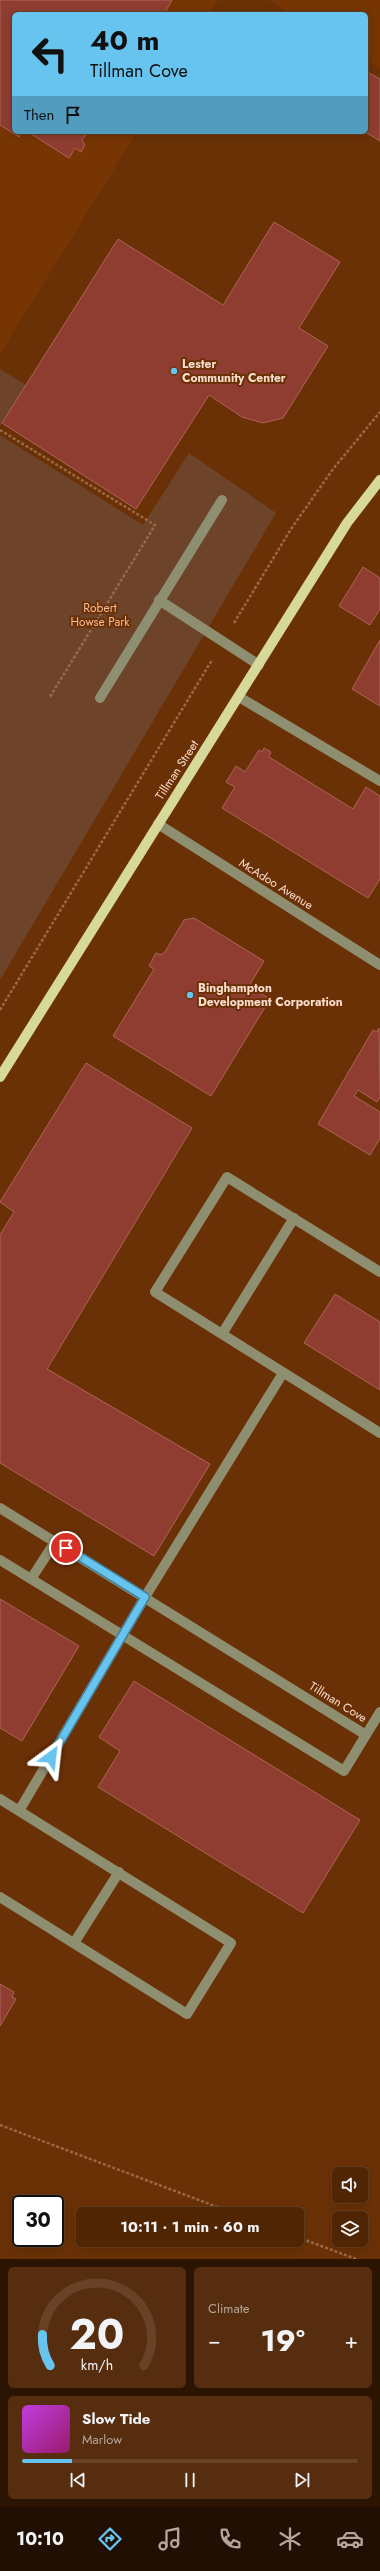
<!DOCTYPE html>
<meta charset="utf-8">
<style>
:root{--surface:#502504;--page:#562d0e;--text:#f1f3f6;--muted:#b4a59a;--line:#674226;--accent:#66c4ef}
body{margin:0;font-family:Jost,sans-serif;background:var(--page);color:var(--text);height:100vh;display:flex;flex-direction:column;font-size:15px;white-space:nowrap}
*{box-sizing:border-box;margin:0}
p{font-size:13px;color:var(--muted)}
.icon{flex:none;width:22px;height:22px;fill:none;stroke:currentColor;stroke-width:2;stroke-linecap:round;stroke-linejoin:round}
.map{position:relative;height:2259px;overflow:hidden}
.drawer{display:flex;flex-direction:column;gap:8px;padding:8px;background:#2c1402;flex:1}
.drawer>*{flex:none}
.guide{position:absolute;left:12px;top:12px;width:356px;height:122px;border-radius:6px;box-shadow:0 2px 10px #0003,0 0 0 1px var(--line);background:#66c4ef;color:#111;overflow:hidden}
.fabs{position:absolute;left:332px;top:2167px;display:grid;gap:8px}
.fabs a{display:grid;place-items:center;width:36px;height:36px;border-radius:6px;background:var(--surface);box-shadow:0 2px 10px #0003,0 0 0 1px var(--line);font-size:20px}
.speed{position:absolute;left:12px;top:2195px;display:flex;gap:8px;font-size:20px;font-weight:700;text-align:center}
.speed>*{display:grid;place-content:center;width:52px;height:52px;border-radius:50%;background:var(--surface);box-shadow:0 2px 10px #0003,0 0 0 1px var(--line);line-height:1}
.speed .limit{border:2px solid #111;border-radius:6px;background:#fff;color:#111}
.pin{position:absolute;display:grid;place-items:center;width:34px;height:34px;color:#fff;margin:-17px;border:2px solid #fff;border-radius:50%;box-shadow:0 1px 4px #0007}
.me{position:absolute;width:44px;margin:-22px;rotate:30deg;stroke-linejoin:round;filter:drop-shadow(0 0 3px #0008)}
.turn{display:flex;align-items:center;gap:14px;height:84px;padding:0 12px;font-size:18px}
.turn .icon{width:52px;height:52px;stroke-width:2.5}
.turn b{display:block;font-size:28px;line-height:34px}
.then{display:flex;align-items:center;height:38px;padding:0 12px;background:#0003;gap:8px;font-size:15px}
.big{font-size:30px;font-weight:700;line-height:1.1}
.drawer .tile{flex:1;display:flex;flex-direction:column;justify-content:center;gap:6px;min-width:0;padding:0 14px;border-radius:6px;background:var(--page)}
.drawer .dial{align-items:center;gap:0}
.dial svg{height:104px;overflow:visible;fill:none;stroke:var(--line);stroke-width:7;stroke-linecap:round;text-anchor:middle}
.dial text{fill:var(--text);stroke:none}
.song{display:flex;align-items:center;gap:12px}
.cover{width:48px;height:48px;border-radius:6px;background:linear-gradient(135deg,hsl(290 70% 55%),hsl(320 70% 35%))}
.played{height:4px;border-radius:2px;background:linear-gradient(90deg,var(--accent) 15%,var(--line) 15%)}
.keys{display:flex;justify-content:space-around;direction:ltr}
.heat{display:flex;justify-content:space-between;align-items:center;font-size:22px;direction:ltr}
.drawer .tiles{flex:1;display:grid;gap:8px;grid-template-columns:1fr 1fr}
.tile:last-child{grid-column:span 2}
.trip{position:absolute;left:76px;top:2207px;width:228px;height:40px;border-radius:6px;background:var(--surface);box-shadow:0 2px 10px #0003,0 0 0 1px var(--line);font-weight:700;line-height:40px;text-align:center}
.tab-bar{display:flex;height:64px;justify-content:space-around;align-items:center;background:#200f02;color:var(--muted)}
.tab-bar .icon{width:28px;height:28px}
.tab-bar .on{color:var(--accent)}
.tab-bar b{font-size:18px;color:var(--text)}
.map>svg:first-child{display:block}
</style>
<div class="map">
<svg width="380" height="2259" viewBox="0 0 380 2259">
<rect width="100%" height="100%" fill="#6b3106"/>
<path fill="#763503" d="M0 0H218L209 14H14V132H137L0 354Z
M268 0H380V69L366 60V14H291Z"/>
<path fill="#6d432a" d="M0 369 26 385 0 426Z
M0 435 143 525 189 453 276 513 0 980Z"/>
<path fill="#903d31" stroke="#ad6458" d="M0 0H172L164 14H14V132H22L19 137 0 125Z
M366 71 380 79V141L365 132Z
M28 132H88L82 140 85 145 81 152 75 148 69 158Z
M274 222 340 262 299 328 328 346 283 418 263 423 242 417 209 395 136 509 2 423 118 239 223 305Z
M363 567 380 578V609L370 625 339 606Z
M380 640V706L352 689Z
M264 748 271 752 269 757 353 809 366 787 380 796V879L368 898 222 808 235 787 226 782 236 766 245 772 259 750 262 752Z
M194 918 264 961 249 986 270 999 211 1096 113 1036 154 969 149 966 156 953 161 955 165 952 184 920Z
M379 1028 380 1097 377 1102 358 1090 354 1096 380 1112V1138L370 1155 318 1124 373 1030 377 1032Z
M86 1063 192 1128 47 1369 210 1464 154 1556 0 1463V1235L14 1212 0 1202Z
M335 1294 380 1322V1390L304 1343Z
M0 1599 79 1646 22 1741 0 1728Z
M134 1681 360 1820 303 1913 98 1787 120 1751 99 1737Z
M0 1984 14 1992 12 1997 16 1999 0 2026Z"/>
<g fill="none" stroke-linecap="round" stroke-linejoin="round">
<path stroke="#9a6947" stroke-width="2.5" stroke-dasharray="3 2" stroke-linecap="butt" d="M0 430 155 525 50 697
M234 623 291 529 333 469 380 412
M0 1010 212 660
M0 2125 236 2214
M297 2237 356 2259"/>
<path stroke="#8e8f71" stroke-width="10" d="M159 600 259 665
M239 697 380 781
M100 698 222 500
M158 824 380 965
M380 1272 227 1177 155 1292 380 1433
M222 1334 294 1218
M0 1508 366 1735
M0 1560 344 1771 380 1712
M31 1579 55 1542
M0 1799 231 1943 187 2014 0 1897
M19 1811 145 1597 283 1373
M74 1943 119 1872"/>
<path stroke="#d6d99a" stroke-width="10" d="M0 1077 347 523 380 480"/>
</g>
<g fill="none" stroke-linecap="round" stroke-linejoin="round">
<g stroke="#427f9b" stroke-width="10">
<path id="route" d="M51 1757 145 1597 66 1548"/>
</g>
<use href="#route" stroke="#66c4ef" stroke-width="7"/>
</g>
<g fill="#66c4ef" stroke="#6b3106" stroke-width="1.5">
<circle cx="174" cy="371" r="4"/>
<circle cx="190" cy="995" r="4"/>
</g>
<g text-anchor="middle" stroke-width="4" stroke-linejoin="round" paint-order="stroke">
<g font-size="12" font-weight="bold" fill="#faddcd" stroke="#6b3106" text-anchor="start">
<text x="182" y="368">Lester<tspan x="182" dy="14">Community Center</tspan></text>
<text x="198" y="992">Binghampton<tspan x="198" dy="14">Development Corporation</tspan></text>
</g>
<g font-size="12" fill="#f8b996" stroke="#6b3106">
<text x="100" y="612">Robert<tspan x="100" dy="14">Howse Park</tspan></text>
</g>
<g font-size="12" fill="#faddcd" stroke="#6b3106">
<text transform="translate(177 770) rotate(-57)" y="4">Tillman Street</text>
<text transform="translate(276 884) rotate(32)" y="4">McAdoo Avenue</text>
<text transform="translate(338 1702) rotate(32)" y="4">Tillman Cove</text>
</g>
</g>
</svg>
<div class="fabs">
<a><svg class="icon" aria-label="sound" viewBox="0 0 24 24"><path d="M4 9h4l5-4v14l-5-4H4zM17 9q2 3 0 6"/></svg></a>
<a><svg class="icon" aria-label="layers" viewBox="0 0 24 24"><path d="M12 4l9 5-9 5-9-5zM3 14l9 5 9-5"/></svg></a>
</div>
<div class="speed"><div class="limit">30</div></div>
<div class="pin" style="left:66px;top:1548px;background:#d93025"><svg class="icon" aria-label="arrive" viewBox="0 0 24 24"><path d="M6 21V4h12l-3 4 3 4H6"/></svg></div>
<svg class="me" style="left:51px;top:1757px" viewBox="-20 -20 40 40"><path d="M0-17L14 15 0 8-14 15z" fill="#66c4ef" stroke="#fff" stroke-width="4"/></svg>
<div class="trip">10:11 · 1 min · 60 m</div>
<div class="guide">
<div class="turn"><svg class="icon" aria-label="left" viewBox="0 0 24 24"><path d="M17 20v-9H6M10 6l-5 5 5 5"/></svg><div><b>40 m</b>Tillman Cove</div></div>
<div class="then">Then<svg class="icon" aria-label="arrive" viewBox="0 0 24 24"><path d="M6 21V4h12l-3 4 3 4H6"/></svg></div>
</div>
</div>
<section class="drawer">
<div class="tiles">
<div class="tile dial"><svg viewBox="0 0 100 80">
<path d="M14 69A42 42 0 1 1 86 69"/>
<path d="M14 69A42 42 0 0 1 8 45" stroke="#66c4ef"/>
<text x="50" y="56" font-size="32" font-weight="700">20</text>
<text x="50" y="72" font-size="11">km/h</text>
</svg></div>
<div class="tile"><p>Climate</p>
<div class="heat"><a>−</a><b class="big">19°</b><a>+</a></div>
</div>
<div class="tile">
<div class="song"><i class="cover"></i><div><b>Slow Tide</b><p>Marlow</p></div></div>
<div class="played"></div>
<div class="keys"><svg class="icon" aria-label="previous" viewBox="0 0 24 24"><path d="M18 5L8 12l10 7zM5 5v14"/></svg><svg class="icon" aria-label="pause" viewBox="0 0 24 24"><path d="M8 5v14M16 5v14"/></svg><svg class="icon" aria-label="next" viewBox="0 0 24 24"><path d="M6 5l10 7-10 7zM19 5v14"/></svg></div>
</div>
</div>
</section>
<nav class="tab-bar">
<b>10:10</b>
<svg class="icon on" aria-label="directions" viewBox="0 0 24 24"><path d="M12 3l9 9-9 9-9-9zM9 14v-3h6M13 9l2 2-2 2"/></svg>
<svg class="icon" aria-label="music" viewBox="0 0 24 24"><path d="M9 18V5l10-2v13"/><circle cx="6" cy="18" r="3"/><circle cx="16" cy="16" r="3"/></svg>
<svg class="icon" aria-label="phone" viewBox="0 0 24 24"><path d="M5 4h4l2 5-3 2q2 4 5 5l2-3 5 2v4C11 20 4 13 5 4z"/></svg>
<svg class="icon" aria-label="climate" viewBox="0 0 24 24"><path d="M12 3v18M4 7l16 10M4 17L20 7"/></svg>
<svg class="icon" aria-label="car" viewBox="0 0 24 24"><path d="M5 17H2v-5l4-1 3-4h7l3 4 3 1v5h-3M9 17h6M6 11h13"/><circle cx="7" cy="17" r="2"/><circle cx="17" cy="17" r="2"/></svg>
</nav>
